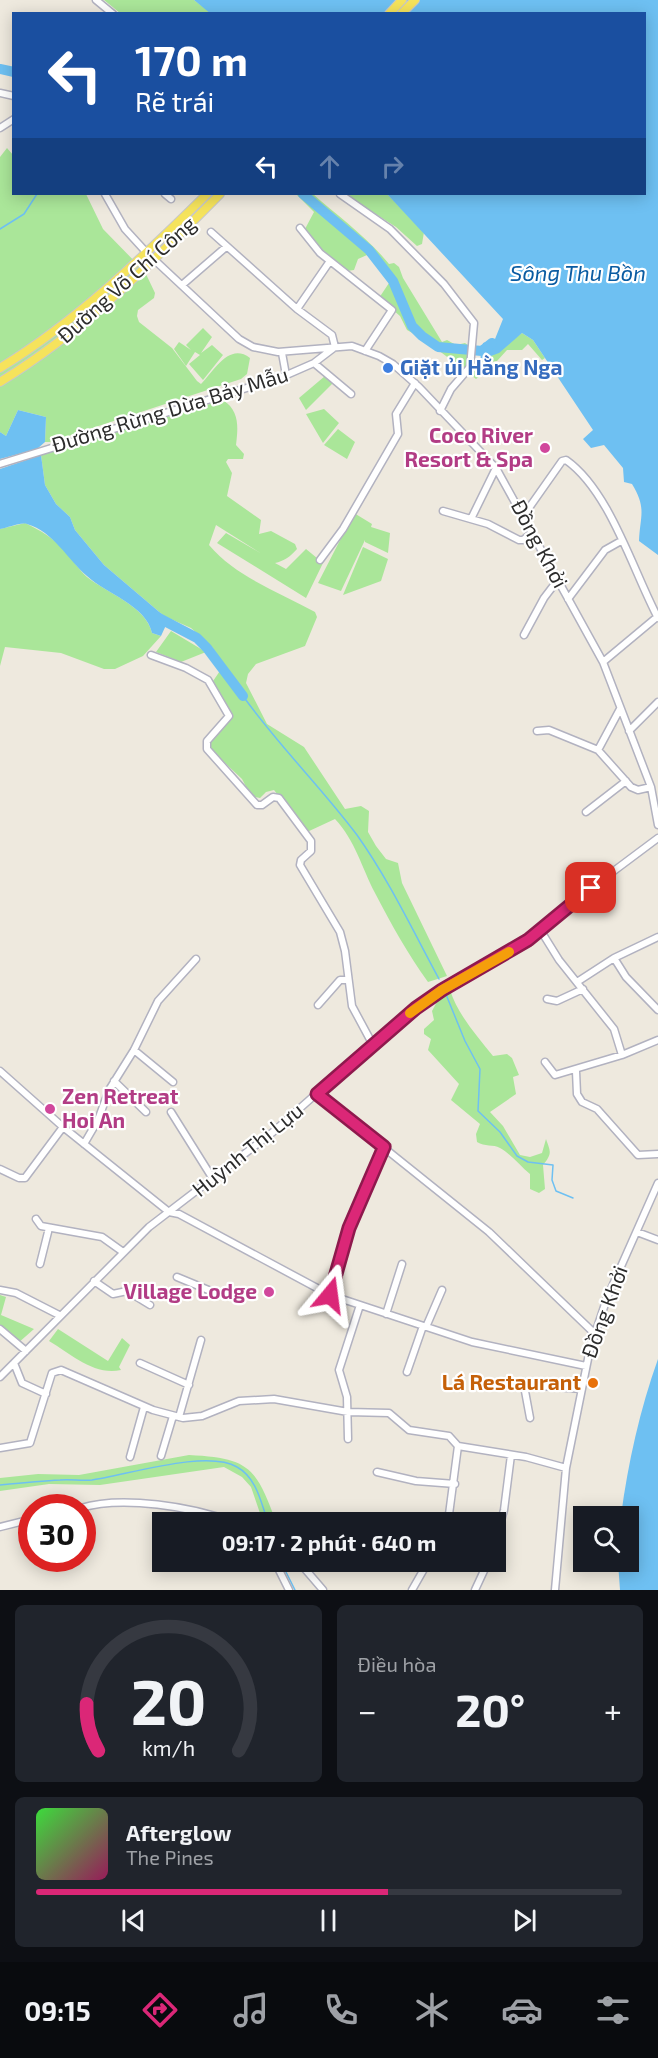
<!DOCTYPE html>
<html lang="vi">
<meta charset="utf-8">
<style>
:root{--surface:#171b24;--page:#20242c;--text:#f1f3f6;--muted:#9ea1a6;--line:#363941;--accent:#db2777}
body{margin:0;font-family:"Exo 2",sans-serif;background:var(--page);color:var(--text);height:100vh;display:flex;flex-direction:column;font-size:22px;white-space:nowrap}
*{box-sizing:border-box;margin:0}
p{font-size:20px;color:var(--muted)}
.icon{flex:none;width:33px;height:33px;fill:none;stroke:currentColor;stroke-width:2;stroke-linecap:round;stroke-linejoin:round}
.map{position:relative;height:1590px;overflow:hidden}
.sheet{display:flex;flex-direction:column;gap:15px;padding:15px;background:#0d0f14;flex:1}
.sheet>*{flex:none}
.banner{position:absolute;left:12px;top:12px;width:634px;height:183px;border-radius:0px;box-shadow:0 3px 15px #0003;background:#1a4fa0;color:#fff;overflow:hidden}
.fabs{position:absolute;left:573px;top:1506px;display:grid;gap:12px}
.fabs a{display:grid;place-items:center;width:66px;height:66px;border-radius:0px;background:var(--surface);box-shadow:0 3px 15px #0003;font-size:30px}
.speed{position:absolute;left:18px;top:1494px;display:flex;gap:12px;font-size:30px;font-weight:700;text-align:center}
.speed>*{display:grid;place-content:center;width:78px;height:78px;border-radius:50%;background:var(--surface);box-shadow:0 3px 15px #0003;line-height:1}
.speed .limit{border:9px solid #d22;background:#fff;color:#111}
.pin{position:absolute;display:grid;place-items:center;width:51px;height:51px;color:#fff;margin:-26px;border-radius:12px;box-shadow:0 3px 9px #0006}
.me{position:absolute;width:66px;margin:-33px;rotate:16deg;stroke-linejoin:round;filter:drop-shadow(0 0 4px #0008)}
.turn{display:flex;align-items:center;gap:21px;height:126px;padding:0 24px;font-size:27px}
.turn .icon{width:78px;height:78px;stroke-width:2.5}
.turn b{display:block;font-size:42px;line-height:51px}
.lanes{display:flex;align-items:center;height:57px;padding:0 24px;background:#0003;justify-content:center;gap:30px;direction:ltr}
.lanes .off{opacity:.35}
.big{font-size:45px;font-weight:700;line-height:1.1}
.sheet .widget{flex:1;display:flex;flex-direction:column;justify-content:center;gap:9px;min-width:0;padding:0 21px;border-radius:9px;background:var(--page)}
.sheet .dial{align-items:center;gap:0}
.dial svg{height:156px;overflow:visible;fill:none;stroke:var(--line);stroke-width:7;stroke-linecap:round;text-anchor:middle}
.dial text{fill:var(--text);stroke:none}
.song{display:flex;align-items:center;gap:18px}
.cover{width:72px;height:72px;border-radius:9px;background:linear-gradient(135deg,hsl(120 70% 55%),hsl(330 70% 35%))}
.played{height:6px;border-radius:3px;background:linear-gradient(90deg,var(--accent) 60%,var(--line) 60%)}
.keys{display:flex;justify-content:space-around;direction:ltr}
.heat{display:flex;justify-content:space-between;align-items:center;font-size:33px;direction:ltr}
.sheet .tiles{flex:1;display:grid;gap:15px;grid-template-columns:1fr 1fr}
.widget:last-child{grid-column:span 2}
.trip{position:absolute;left:152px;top:1512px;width:354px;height:60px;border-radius:0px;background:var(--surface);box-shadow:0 3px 15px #0003;font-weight:700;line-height:60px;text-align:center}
.tab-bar{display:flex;height:96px;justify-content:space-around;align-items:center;background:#090b0e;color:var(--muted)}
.tab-bar .icon{width:42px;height:42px}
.tab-bar .on{color:var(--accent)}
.tab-bar b{font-size:27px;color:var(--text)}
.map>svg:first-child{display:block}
</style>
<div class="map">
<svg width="658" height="1590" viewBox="0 0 658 1590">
<rect width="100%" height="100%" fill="#eee9de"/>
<path fill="#aae699" d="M104 0H194L211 13H120Z
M7 148 13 155 14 194H86L103 229 145 272 155 293 154 298 138 310 137 316 139 322 172 348 197 381 201 384C214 371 229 342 250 358L247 374 241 379 50 442H45L46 417 18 410 6 436 0 432V157Z
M296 194H313C339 217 367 237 389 264L394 263 399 267 403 278 442 342 447 340 456 345 465 343 469 346V358C493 363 504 345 522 333L533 340 545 358 542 360 528 344 522 350H507L497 361 491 362 487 371 476 379 425 340 407 330 400 316 379 298 391 280 367 255 358 259 354 270 347 271 320 248 305 229 314 212Z
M344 194H387L424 232 422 244 417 246 396 227Z
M203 328 212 337 201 353 212 345 223 355 203 380 189 364 200 355 195 352 186 366 174 349 179 342 191 350 186 345Z
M325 376 333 383 306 410 299 398Z
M223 400C240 411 238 428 236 445L244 454 243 459H228L226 462 232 473 227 496 261 520 259 534 271 531 295 544 297 549C290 557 284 561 275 563L286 569 306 549 323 563 306 598 217 543 226 533 262 554 216 525 209 545C236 577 279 592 315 612L317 617 305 646 256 664 248 674 246 683 267 724 304 747 345 809 361 806 369 811 368 832 376 846 386 859 398 863 402 883 447 976 428 982C408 954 391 924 375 893 362 868 355 840 335 819L307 832 274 790 266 792 260 798 251 796 242 779 207 746 229 716 211 684 224 665 212 647 191 628 164 616 104 565 75 530 70 517 56 504 45 485 41 455Z
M324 409 339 423 323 443 306 414Z
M338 429 355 442 347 459 324 445Z
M354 513 372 524 371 527 390 533 388 553 365 542V540L341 591 318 583Z
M25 523C40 530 55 539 66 552 73 560 79 570 87 577 107 593 146 606 152 633L161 636 143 656 115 669H104L61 653 5 647 0 666V529Z
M363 547 388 559 381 581 343 595Z
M171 631 206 652 181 662 156 652Z
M450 990C458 1015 477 1036 493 1056L507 1054 512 1058 519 1075 513 1077 516 1094 490 1112 503 1126 520 1155 530 1157 542 1153 546 1139C550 1151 553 1153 543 1165L545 1189 539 1193 530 1189V1174C520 1166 511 1154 500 1148 493 1144 485 1147 477 1142L476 1134 480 1124 451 1100 459 1084 428 1050 431 1039 424 1034V1029L434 1020 432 1011 440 996Z
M0 1295 6 1297 1 1315 34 1329 17 1344 0 1332Z
M58 1329 108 1361 122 1338 130 1345 119 1367 121 1370C94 1376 71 1354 49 1341Z
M189 1455C249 1458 256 1467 276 1522H263L251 1487 242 1477 224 1467 100 1485 49 1484 0 1491V1478L38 1474 79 1475Z"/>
<path fill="#6ec0f2" d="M194 0H658V555L639 541C640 515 647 509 632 484L624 482 623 468 604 445 591 448 583 439 593 430 533 340 522 333 499 353 480 360 483 343 495 339 503 319 387 194H645V14H211Z
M18 410 46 417 45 442 37 449 0 459V432L6 436Z
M41 455 45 485 56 504 70 517 75 530 104 565 164 616 167 623 161 636 152 633C146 605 106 594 87 576 67 559 54 532 27 524 20 522 8 528 0 529V469Z
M658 1359V1590H620L618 1562H628V1516H621C628 1463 640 1409 658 1359Z"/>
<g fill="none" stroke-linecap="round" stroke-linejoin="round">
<path stroke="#6ec0f2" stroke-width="1.5" d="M0 229 24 214 37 194
M243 696C278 745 321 787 357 835 389 880 413 931 439 979
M445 992 465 1041 480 1069 478 1111 500 1132 517 1156 528 1162 553 1165 552 1180 556 1191 573 1198
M0 1485C20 1483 40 1481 60 1480 70 1479 82 1481 92 1480 127 1475 207 1449 237 1467 257 1478 261 1503 268 1522
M281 1562 295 1590"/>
<path stroke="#6ec0f2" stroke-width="10" d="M0 69 14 72
M303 194 369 250 393 281 412 326 422 336 438 347 482 351 492 343
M155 616 197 638 207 648 243 696"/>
<g stroke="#b2b2c0" stroke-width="9">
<path id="minor" d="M96 0 113 14
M0 93 14 96
M0 128 14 119
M105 194 125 229 146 252 239 339 253 347 278 352 352 346 379 356 393 364 419 387 496 468 603 662 651 787 658 825
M165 194 171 199
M340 194 390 229 444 284 474 323 470 367 451 389 440 411
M300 228 320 253 392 310 365 351
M182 285 226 247
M297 309 330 261
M282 353 286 375
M314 363 351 394
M0 464 282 377 314 363 335 347 332 335 297 309 211 232
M443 511 488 524 519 540H523L533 532
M524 515 562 461 566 460C610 491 633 571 658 618
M471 519 496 468
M320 560 343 529 398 434 396 414 415 383
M568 599 605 550 621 541
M524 635 544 598 557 581
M151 655 186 668 208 680 229 716 207 741V749L257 805H262L273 797 279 798 311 841V851L301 860 300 865 340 932 345 951 352 1006 373 1045
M603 662 657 617
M537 731 549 730 598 750 631 787 638 790 651 787
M629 731 658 702
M598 750 620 709
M586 812 626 781
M541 931 559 960 614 1029 622 1055
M614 958 626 977 658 1010
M577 982 614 958 658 937
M547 999 557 1001 583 989
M318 1005 340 980H347
M134 1050 173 1082
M545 1062 555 1075 622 1055 658 1040
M0 1071 63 1127 169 1212 179 1214 330 1295 472 1342 586 1366
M576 1071 577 1094 582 1102 597 1109 638 1155 658 1154
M114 1081 146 1112
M317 1094 489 1232 594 1333
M171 1112 213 1179
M84 1144 98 1120 109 1090 134 1050 158 1001 196 959
M0 1169 19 1178H25L63 1127
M36 1219 41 1226 102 1237 123 1252
M637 1232 658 1240
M40 1264 49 1228
M177 1277 218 1294
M94 1281 113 1294 127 1291 150 1305
M0 1290 16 1293 59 1315
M330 1295 349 1228 384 1147
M386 1314 402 1264
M426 1327 442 1290
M0 1329 26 1351
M14 1363 22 1383 46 1394
M140 1363 189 1385
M407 1372 423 1326
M0 1377 149 1227 273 1132 401 1019 442 990 528 940 591 888 658 838
M179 1417 201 1340
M530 1418 525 1391 527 1385 582 1389
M348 1439 347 1397 339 1370 360 1305
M458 1446 526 1457 566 1468
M0 1448 30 1443 52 1373 61 1370 153 1410 183 1418 202 1416 239 1401 274 1399 348 1412 389 1413 409 1430 449 1436 458 1446 448 1522
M161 1456 173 1416
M130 1457 144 1407
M377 1472 416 1481 455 1484
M81 1508C122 1495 193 1507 233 1522
M0 1527 32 1519
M495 1542 504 1510 511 1455
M275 1562 289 1590
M299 1562 323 1590
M412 1590 428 1562
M475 1590 488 1562
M555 1590 566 1468 590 1349 607 1298 658 1183"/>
</g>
<g stroke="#c8c8c8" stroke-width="10">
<path id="major" d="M389 14 402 0
M401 14 415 0
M0 368C76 322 144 256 207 194
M0 382C83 331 152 263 220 194"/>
</g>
<use href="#minor" stroke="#fff" stroke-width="6"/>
<use href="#major" stroke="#f5e35c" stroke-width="8"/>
</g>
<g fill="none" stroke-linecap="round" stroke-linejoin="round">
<g stroke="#8e194d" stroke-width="15">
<path id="route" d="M330 1295 349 1228 384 1147 317 1094 416 1008 442 990 528 940 591 888"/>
</g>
<use href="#route" stroke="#db2777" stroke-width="10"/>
<path stroke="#f59e0b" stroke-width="10" d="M410 1013 442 990 509 952"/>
</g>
<circle fill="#3f7fe0" stroke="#fff" stroke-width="2" cx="388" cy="368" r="6"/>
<g fill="#d1479c" stroke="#fff" stroke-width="2">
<circle cx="545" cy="448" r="6"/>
<circle cx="50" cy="1109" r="6"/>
<circle cx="269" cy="1292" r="6"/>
</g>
<circle fill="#e8710a" stroke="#fff" stroke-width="2" cx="593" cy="1383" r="6"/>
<g text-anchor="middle" stroke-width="4.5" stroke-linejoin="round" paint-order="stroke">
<g font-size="21" fill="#2c2c2c" stroke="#fff">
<text transform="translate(127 280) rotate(-42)" y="7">Đường Võ Chí Công</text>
<text transform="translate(170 410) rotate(-17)" y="7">Đường Rừng Dừa Bảy Mẫu</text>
<text transform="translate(539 544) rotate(62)" y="7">Đồng Khởi</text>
<text transform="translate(248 1150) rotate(-39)" y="7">Huỳnh Thị Lựu</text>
<text transform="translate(605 1312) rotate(-70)" y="7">Đồng Khởi</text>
</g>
<g font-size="21" font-weight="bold" fill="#366cbe" stroke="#fff" text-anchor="start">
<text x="400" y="375">Giặt ủi Hằng Nga</text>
</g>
<g font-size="21" font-weight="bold" fill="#b23c85" stroke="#fff" text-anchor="end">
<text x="533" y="443">Coco River<tspan x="533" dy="24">Resort &amp; Spa</tspan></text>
<text x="62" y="1104" text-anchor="start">Zen Retreat<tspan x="62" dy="24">Hoi An</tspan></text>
<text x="257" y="1299">Village Lodge</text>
</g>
<g font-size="21" font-weight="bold" fill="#c56008" stroke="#fff" text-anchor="end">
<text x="581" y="1390">Lá Restaurant</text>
</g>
<g font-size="22" font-style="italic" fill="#0a5ca2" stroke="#fff">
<text x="578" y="281">Sông Thu Bồn</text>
</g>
</g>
</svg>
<div class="fabs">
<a><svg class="icon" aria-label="search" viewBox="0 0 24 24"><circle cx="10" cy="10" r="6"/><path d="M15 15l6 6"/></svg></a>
</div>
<div class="speed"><div class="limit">30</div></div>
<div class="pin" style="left:591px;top:888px;background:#d93025"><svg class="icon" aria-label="arrive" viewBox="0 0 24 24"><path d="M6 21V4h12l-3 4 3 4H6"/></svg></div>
<svg class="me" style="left:330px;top:1295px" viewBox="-20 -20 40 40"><path d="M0-17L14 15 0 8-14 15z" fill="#db2777" stroke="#fff" stroke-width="4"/></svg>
<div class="trip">09:17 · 2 phút · 640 m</div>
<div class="banner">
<div class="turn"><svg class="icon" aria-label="left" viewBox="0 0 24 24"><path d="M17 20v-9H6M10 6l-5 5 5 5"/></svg><div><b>170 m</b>Rẽ trái</div></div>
<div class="lanes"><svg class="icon" aria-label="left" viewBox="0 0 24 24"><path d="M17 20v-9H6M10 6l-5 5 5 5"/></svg><svg class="icon off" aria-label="ahead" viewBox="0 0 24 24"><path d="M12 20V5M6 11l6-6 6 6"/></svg><svg class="icon off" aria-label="right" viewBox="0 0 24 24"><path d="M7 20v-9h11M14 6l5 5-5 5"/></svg></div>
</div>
</div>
<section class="sheet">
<div class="tiles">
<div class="widget dial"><svg viewBox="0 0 100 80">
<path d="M14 69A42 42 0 1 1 86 69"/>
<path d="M14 69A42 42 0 0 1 8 45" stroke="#db2777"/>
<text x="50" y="56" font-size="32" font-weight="700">20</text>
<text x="50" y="72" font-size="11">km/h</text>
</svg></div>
<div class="widget"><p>Điều hòa</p>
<div class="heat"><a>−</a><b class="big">20°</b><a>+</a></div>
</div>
<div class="widget">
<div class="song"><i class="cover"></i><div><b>Afterglow</b><p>The Pines</p></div></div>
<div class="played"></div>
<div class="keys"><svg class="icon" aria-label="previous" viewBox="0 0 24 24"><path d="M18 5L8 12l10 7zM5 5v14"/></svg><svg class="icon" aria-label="pause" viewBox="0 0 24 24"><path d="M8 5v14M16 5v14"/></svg><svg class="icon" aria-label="next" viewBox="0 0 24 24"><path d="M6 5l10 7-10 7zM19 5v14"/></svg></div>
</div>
</div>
</section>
<nav class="tab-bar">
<b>09:15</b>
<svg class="icon on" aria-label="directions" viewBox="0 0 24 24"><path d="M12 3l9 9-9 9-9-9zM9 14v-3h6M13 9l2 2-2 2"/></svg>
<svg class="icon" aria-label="music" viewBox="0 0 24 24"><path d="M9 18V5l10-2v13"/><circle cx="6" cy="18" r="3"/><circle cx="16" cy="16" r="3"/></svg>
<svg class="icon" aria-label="phone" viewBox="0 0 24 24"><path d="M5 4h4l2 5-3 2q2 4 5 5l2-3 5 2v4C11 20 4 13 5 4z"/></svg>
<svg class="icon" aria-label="climate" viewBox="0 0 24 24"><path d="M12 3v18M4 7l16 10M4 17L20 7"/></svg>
<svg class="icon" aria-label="car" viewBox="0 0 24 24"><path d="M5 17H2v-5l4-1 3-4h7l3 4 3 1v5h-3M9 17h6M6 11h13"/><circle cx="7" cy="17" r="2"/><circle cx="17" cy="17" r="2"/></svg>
<svg class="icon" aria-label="filters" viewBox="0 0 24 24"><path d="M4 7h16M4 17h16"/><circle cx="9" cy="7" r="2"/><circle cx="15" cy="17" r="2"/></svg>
</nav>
